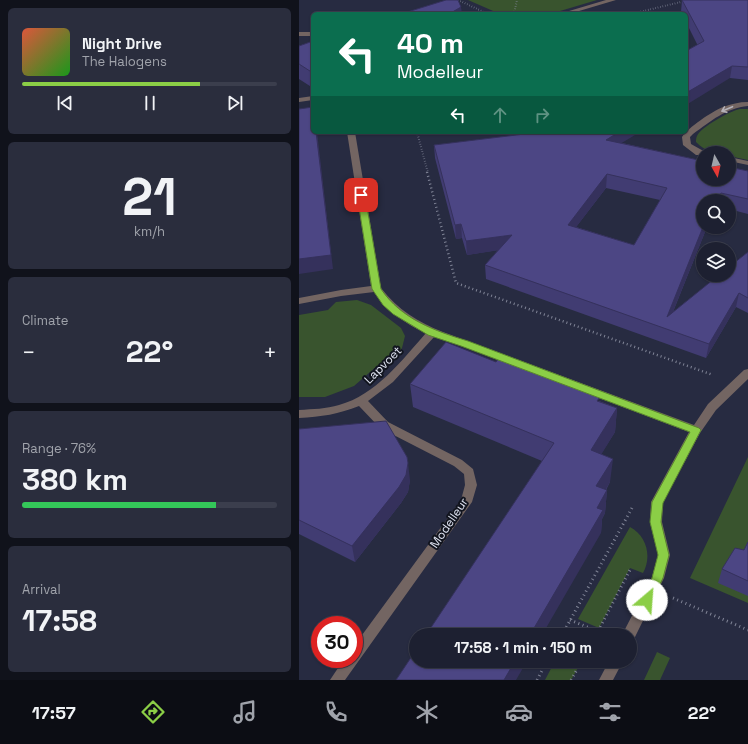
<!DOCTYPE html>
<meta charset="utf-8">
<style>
:root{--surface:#1d2031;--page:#2a2d3d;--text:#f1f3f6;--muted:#a0a3ab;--line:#3b3e4d;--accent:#8bce46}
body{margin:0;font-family:"Space Grotesk",sans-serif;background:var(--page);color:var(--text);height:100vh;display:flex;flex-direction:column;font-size:15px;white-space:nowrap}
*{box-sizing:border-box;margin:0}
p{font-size:13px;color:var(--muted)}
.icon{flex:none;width:22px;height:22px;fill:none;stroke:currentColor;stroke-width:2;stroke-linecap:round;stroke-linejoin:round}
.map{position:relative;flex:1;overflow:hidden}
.details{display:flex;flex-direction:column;gap:8px;padding:8px;background:#10121b;width:299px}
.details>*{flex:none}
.hud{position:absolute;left:12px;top:12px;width:377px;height:122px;border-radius:6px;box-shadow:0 1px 3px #0004,0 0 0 1px var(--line);background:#0b6e4f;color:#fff;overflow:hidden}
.needle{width:26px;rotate:172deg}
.fabs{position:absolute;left:397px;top:146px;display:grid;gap:8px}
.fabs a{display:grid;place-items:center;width:40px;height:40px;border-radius:50%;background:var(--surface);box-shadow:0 1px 3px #0004,0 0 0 1px var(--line);font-size:20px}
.speed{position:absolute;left:12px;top:616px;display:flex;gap:8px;font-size:20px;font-weight:700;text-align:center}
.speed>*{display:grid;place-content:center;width:52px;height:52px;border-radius:50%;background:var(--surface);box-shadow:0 1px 3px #0004,0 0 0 1px var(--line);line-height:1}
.speed .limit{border:6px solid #d22;background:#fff;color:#111}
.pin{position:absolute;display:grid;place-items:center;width:34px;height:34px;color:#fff;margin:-17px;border-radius:8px;box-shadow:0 2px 6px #0006}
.me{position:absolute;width:44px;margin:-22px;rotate:27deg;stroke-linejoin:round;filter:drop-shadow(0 0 3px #0008)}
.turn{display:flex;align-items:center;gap:14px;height:84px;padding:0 20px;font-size:18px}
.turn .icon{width:52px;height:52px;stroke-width:2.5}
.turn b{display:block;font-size:28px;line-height:34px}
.lanes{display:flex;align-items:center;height:38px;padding:0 20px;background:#0003;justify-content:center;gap:20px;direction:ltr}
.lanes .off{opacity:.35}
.big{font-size:30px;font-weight:700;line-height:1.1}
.details .widget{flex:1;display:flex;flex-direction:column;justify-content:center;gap:6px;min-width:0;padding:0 14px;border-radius:6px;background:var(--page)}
.details .dial{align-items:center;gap:0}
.dial b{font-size:52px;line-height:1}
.song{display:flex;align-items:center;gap:12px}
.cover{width:48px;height:48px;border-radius:6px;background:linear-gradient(135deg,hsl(10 70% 55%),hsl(120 70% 35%))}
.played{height:4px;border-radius:2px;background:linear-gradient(90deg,var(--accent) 70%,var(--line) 70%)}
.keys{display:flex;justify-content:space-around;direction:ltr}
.heat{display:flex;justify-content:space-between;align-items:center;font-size:22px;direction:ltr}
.charge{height:6px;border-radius:3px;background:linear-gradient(90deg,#34c759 76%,var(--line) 0)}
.trip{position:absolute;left:110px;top:628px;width:228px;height:40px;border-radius:20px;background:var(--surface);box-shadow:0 1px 3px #0004,0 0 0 1px var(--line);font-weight:700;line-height:40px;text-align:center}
.tab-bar{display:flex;height:64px;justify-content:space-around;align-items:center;background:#0c0d14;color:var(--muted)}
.tab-bar .icon{width:28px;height:28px}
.tab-bar .selected{color:var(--accent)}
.tab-bar b{font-size:18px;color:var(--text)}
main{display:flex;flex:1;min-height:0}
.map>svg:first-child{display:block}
</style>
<main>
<section class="details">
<div class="widget">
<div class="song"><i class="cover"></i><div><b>Night Drive</b><p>The Halogens</p></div></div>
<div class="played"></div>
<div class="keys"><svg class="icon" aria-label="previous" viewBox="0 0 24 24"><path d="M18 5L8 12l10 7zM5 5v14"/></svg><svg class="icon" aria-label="pause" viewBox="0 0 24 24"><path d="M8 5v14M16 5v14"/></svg><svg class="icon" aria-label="next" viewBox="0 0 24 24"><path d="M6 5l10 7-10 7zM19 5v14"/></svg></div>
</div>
<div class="widget dial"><b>21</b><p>km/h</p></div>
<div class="widget"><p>Climate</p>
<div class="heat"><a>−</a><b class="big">22°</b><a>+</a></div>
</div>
<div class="widget"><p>Range · 76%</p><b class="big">380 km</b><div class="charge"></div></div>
<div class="widget"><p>Arrival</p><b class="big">17:58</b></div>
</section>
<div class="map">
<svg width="449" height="680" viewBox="0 0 449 680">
<rect width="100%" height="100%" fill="#272b41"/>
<path fill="#39542e" d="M169 0H298L251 14H201Z
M441 109H449V160L430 156V153C418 153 406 152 397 142 397 140 397 138 398 136 402 127 431 111 441 109Z
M58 300 72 305 102 328 106 336 103 348 90 364 78 366 55 386 26 397H0V315L29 310 37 302Z
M449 457V603L391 578Z
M331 527C348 536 353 557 344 573L331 568 300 628 279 619Z
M358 652 371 658 361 680H345Z
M256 661H283L272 680H246Z"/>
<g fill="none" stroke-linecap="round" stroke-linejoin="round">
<path stroke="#818597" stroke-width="2" stroke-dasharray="0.5 2" stroke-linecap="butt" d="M159 0 189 14
M215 14 218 0
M332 14 386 1
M118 132 129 173"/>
<path stroke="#818597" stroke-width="2.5" stroke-dasharray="1 3" stroke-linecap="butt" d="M128 172 157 283 414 375"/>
<path stroke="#818597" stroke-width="3" stroke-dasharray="1 3.5" stroke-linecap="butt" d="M374 598 449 630
M271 620 298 631
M263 635 333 508
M297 635 332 568
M238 680 248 661
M272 680 283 661"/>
<path fill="#736562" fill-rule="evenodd" d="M0 32H14V36H0Z
M14 96V100L0 102V98Z"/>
<path fill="#736562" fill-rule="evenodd" d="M307 0H317L270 14H260Z
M449 102V106C427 108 412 121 394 134L391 137 392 144 408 153H404V155H397L384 145 383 137C390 127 412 112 424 107 432 104 440 102 449 102Z
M48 132H56L82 288C99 310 119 322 144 332L395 425 409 404 445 370 449 369V379L417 410 401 433 364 502 363 522 371 555 365 578 335 639 331 641V635H323L353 577 359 555 351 522 352 502 390 432 136 336 94 382 69 401 89 422 163 460 174 469 178 485 173 502 46 680H31L45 659H55V646L162 500 166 485 165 474 155 466 81 428 60 406C40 414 22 417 0 418V410C14 409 27 409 40 405 77 395 103 360 127 333 106 324 89 311 75 292L42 296 0 304V298L42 290 72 286Z
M430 157 449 161V165L430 161Z
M310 661H324L314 680H300Z"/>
</g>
<path fill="#413c72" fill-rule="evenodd" d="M383 0H449V80L431 78 398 44 387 22V14H383L382 12Z
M14 41V88L0 79V46Z
M323 143 449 171V214L430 209V201H404V227H408L374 312 449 252V313L437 307 407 358 187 279 186 265 199 250 168 255 163 238 157 239 136 158 135 145ZM307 188 361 200 335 245 277 227Z
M111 384 300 401 318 408 316 432 302 454 311 482 307 490H308L306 513 303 519 302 533 243 461 114 407Z
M0 429 111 480 109 492 102 503 56 562 0 534Z
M449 542V596L419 583 423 569 445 550Z"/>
<path fill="#35315c" d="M162 7 163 14H150Z
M433 66 431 78 387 105V93Z
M17 132H18L34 269 0 274V259Z
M320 132H341L306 153 307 140Z
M308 174 307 188 268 239 269 225Z
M422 193 421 201H418Z
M162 224 163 238 157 239 156 225Z
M404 227H408L367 329 368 317Z
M213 235 214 248 168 255 167 241Z
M440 293 437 307 407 358 410 344Z
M318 408 316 432 291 473 292 450Z
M314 459 311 482 295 509 297 486Z
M109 463 111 480 109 492 102 503 56 562 53 546Z
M308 490 306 513 303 519 302 533 243 635H231L298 508Z
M216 661H228L217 680H205Z"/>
<path fill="#4c4684" stroke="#35315c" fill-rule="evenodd" d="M147 0H159L162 7 150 14H102Z
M383 0H449V67L433 66 387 93V51L405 41Z
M14 41V73L0 64V46Z
M14 107V132H17L32 255 0 259V109Z
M242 132H320L307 140 404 161V179H430V167L449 171V199L422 193 418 201H404V227L368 317 420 275H430V267L449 252V298L440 293 410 344 186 265 213 235 167 241 162 224 156 225 135 145ZM308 174 368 188 335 245 269 225Z
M147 342 197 362 199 359 301 397 298 401 318 408 292 450 314 459 297 486 308 490 298 508 304 510 231 635H127L255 443 111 384Z
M87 421 108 457 109 463 107 475 100 487 53 546 0 520V429Z
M449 542V581L423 569 436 548 445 550Z
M117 650V661H216L205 680H97Z"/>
<defs><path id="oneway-shaft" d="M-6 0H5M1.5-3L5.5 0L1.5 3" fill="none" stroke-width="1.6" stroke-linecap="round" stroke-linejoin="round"/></defs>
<use stroke="#b4b1b8" href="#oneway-shaft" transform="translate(428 109) rotate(157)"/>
<path fill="#8bce46" stroke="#5a862e" d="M59 193H65L66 195 82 289C102 319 136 331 169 341L400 428 402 430 364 503 362 522 370 555 364 578 352 604 348 605 344 604 342 600 353 578 359 555 351 522 353 502 391 432 162 346 129 335 94 314 84 305 73 289 58 195Z"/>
<g text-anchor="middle" stroke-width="4" stroke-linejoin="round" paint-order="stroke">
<g font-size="12" fill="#e0e4f2" stroke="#12151f">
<text transform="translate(84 365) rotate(-45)" y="4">Lapvoet</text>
<text transform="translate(150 523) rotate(-56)" y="4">Modelleur</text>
</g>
</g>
</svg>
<div class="fabs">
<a><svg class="needle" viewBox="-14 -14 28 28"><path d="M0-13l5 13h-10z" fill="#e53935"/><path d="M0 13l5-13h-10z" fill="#a0a3ab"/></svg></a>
<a><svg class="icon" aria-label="search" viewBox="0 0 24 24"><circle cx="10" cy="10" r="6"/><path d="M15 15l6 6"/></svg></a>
<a><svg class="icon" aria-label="layers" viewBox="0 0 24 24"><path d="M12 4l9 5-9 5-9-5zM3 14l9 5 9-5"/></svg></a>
</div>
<div class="speed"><div class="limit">30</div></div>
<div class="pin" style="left:62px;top:195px;background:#d93025"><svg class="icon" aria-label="arrive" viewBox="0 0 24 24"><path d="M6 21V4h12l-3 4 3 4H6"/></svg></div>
<svg class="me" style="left:348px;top:600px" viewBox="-20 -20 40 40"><circle r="19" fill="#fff"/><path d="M0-13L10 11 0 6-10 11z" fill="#8bce46"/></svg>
<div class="trip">17:58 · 1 min · 150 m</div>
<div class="hud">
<div class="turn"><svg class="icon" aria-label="left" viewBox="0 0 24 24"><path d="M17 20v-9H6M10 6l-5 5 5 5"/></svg><div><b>40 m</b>Modelleur</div></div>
<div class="lanes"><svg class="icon" aria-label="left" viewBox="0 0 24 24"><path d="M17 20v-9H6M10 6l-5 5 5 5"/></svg><svg class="icon off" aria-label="ahead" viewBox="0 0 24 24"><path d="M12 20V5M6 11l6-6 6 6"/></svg><svg class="icon off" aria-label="right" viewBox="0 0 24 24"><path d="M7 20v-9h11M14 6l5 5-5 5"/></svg></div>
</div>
</div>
</main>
<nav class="tab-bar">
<b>17:57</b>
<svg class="icon selected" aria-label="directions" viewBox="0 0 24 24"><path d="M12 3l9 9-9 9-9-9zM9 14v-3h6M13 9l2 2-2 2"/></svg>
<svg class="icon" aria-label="music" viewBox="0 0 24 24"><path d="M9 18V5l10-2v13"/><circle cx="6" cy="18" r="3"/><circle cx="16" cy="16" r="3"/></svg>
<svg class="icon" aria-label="phone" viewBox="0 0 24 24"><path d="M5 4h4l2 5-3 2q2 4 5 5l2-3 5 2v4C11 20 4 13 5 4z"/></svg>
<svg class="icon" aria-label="climate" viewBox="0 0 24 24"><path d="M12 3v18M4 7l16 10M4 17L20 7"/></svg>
<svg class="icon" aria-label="car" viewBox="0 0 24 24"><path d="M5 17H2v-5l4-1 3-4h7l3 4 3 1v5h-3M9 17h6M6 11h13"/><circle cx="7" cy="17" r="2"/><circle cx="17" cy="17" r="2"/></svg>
<svg class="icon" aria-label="filters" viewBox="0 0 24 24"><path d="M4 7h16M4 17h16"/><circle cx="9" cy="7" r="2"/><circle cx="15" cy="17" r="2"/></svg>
<b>22°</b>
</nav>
